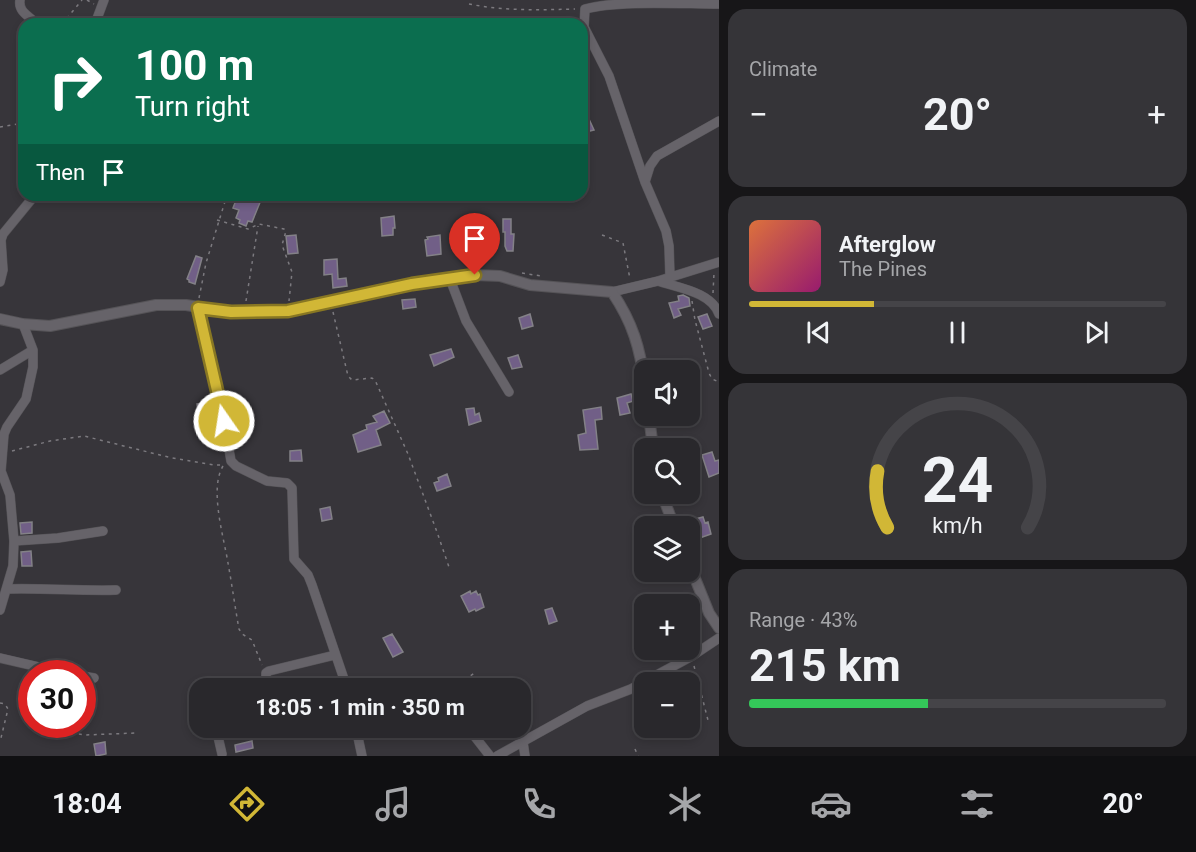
<!DOCTYPE html>
<meta charset="utf-8">
<style>
:root{--surface:#29282c;--page:#353438;--text:#f1f3f6;--muted:#a5a6a9;--line:#454448;--accent:#d1b736}
body{margin:0;font-family:Roboto,sans-serif;background:var(--page);color:var(--text);height:100vh;display:flex;flex-direction:column;font-size:22px;white-space:nowrap}
*{box-sizing:border-box;margin:0}
p{font-size:20px;color:var(--muted)}
.icon{flex:none;width:33px;height:33px;fill:none;stroke:currentColor;stroke-width:2;stroke-linecap:round;stroke-linejoin:round}
.map{position:relative;flex:1;overflow:hidden}
.side{display:flex;flex-direction:column;gap:9px;padding:9px;background:#171618;width:477px}
.side>*{flex:none}
.guide{position:absolute;left:18px;top:18px;width:570px;height:183px;border-radius:18px;box-shadow:0 3px 9px #0003,0 0 0 2px var(--line);background:#0b6e4f;color:#fff;overflow:hidden}
.fabs{position:absolute;left:634px;top:360px;display:grid;gap:12px}
.fabs a{display:grid;place-items:center;width:66px;height:66px;border-radius:12px;background:var(--surface);box-shadow:0 3px 9px #0003,0 0 0 2px var(--line);font-size:30px}
.speed{position:absolute;left:18px;top:660px;display:flex;gap:12px;font-size:30px;font-weight:700;text-align:center}
.speed>*{display:grid;place-content:center;width:78px;height:78px;border-radius:50%;background:var(--surface);box-shadow:0 3px 9px #0003,0 0 0 2px var(--line);line-height:1}
.speed .limit{border:9px solid #d22;background:#fff;color:#111}
.pin{position:absolute;display:grid;place-items:center;width:51px;height:51px;color:#fff;margin:-62px -26px;border-radius:50% 50% 50% 0;rotate:-45deg;box-shadow:0 0 6px #0007}
.pin .icon{rotate:45deg}
.me{position:absolute;width:66px;margin:-33px;rotate:347deg;stroke-linejoin:round;filter:drop-shadow(0 0 4px #0008)}
.turn{display:flex;align-items:center;gap:21px;height:126px;padding:0 18px;font-size:27px}
.turn .icon{width:78px;height:78px;stroke-width:2.5}
.turn b{display:block;font-size:42px;line-height:51px}
.then{display:flex;align-items:center;height:57px;padding:0 18px;background:#0003;gap:12px;font-size:22px}
.big{font-size:45px;font-weight:700;line-height:1.1}
.side .tile{flex:1;display:flex;flex-direction:column;justify-content:center;gap:9px;min-width:0;padding:0 21px;border-radius:18px;background:var(--page)}
.side .dial{align-items:center;gap:0}
.dial svg{height:156px;overflow:visible;fill:none;stroke:var(--line);stroke-width:7;stroke-linecap:round;text-anchor:middle}
.dial text{fill:var(--text);stroke:none}
.song{display:flex;align-items:center;gap:18px}
.cover{width:72px;height:72px;border-radius:9px;background:linear-gradient(135deg,hsl(20 70% 55%),hsl(320 70% 35%))}
.played{height:6px;border-radius:3px;background:linear-gradient(90deg,var(--accent) 30%,var(--line) 30%)}
.keys{display:flex;justify-content:space-around;direction:ltr}
.heat{display:flex;justify-content:space-between;align-items:center;font-size:33px;direction:ltr}
.charge{height:9px;border-radius:4px;background:linear-gradient(90deg,#34c759 43%,var(--line) 0)}
.trip{position:absolute;left:189px;top:678px;width:342px;height:60px;border-radius:18px;background:var(--surface);box-shadow:0 3px 9px #0003,0 0 0 2px var(--line);font-weight:700;line-height:60px;text-align:center}
.tab-bar{display:flex;height:96px;justify-content:space-around;align-items:center;background:#101012;color:var(--muted)}
.tab-bar .icon{width:42px;height:42px}
.tab-bar .active{color:var(--accent)}
.tab-bar b{font-size:27px;color:var(--text)}
main{display:flex;flex:1;min-height:0}
.map>svg:first-child{display:block}
</style>
<main>
<div class="map">
<svg width="719" height="756" viewBox="0 0 719 756">
<rect width="100%" height="100%" fill="#37353a"/>
<path fill="#715f87" stroke="#838187" stroke-width="1.5" d="M588 117 594 130 582 133V119Z
M238 195 250 198 251 196 261 200 252 222 248 221 246 226 239 223 240 220 236 218 239 210 233 208Z
M394 216 395 228H393V235L382 236 381 218Z
M503 219H511V234H514L513 251H507L505 246V232H503Z
M296 235 298 253 288 254 286 236Z
M440 235 441 254 427 256 425 240 428 239 427 237Z
M196 256 202 258 195 284 189 282V280L187 279Z
M337 259 338 279 346 278 347 286 333 288 332 274 324 275V260Z
M683 295 689 298 690 306 678 309 681 315 674 318 669 303 679 301 678 296Z
M415 299 416 307 403 309 402 300Z
M530 314 533 326 522 329 519 318Z
M707 314 712 326 703 329 698 317Z
M451 349 454 357 434 366 430 355Z
M518 355 522 367 512 369 508 358Z
M631 394 633 401 627 403 630 413 620 415 617 398Z
M203 400H209L210 415H198L197 404 203 403Z
M601 407 602 419 595 420 598 449 580 450 578 435 586 433 583 410Z
M474 408 475 415 479 413 481 421 469 425 466 409Z
M384 411 390 423 376 430 381 445 358 452 353 435 367 429 366 425 377 422 373 416Z
M301 450 302 461H290V451Z
M712 452 715 461 719 460V473L709 477 702 455Z
M447 474 451 486 437 491 434 483 439 481 438 478Z
M330 507 332 519 322 521 320 509Z
M703 517 705 523 708 522 711 534 694 540 688 521Z
M32 522V533L21 534 20 523Z
M31 551 32 566H22L21 552Z
M470 591 471 594 476 591 478 595 480 594 484 607 476 611 475 609 469 612 461 596Z
M552 608 557 621 549 624 545 610Z
M392 634 403 652 393 657 383 638Z
M252 741 253 748 236 752 235 745Z
M105 742 106 754 96 756 94 744Z"/>
<g fill="none" stroke-linecap="round" stroke-linejoin="round">
<g stroke="#555357" stroke-width="10">
<path id="minor" d="M20 0C18 12 29 16 37 24
M95 24 104 0
M645 182 650 166 657 156 719 121
M670 277 669 246 666 231 645 182 609 76 584 27 585 9C619 0 681 4 719 4
M450 279 466 321 509 392
M658 281C679 288 711 292 719 314
M0 282 3 270 1 240 3 234 35 195
M612 292 658 281 719 262
M198 308 224 421 231 461 236 466 267 481 287 483 292 488 294 559 308 575 312 585 347 688
M0 370 33 350
M14 541 58 538 103 531
M7 589C44 588 80 591 116 590
M0 610 13 566 14 541 10 495 1 471 4 434 7 427 26 399 33 367V350L23 324
M0 658 69 674
M82 676 94 678
M266 688V673L269 671 335 655
M216 728 222 754
M356 728 362 756
M468 728 490 756
M523 742 525 756
M497 756 587 706 631 689 692 656 719 638"/>
</g>
<g stroke="#555357" stroke-width="12">
<path id="tertiary" d="M0 319 23 324 50 326 156 305H186L231 312 288 311 412 284 475 275 500 276 530 285 612 292C633 323 640 348 645 385
M649 416 653 448
M662 494 674 526
M690 566 709 613 719 628"/>
</g>
<path stroke="#7c7a7f" stroke-width="1.5" stroke-dasharray="3 4.5" stroke-linecap="butt" d="M87 0 94 4
M469 4C504 11 539 10 575 9
M62 24 82 0
M0 127 24 123
M217 220 248 229 259 224 284 229 286 231 282 245 292 272 289 301
M602 235 623 243 630 279
M522 273 541 276
M713 293 714 273
M199 298 206 263 227 195
M246 301 258 226
M692 301 695 320 709 373 712 379 719 382
M333 312 348 376 352 380 372 378 375 380 408 454 437 532 450 570
M12 451 50 441 84 436 172 458 214 465H224
M223 466C209 489 224 538 228 563 232 585 235 607 239 629L242 634 252 640 262 665
M694 666 709 724
M452 688 476 672
M0 703 5 704 8 709 0 742
M72 724 73 733 85 735 136 733
M635 749 638 756"/>
<use href="#minor" stroke="#666369" stroke-width="9"/>
<use href="#tertiary" stroke="#666369" stroke-width="10"/>
</g>
<g fill="none" stroke-linecap="round" stroke-linejoin="round">
<g stroke="#887723" stroke-width="15">
<path id="route" d="M224 421 198 308 231 312 288 311 412 284 475 275"/>
</g>
<use href="#route" stroke="#d1b736" stroke-width="10"/>
</g>
</svg>
<div class="fabs">
<a><svg class="icon" aria-label="sound" viewBox="0 0 24 24"><path d="M4 9h4l5-4v14l-5-4H4zM17 9q2 3 0 6"/></svg></a>
<a><svg class="icon" aria-label="search" viewBox="0 0 24 24"><circle cx="10" cy="10" r="6"/><path d="M15 15l6 6"/></svg></a>
<a><svg class="icon" aria-label="layers" viewBox="0 0 24 24"><path d="M12 4l9 5-9 5-9-5zM3 14l9 5 9-5"/></svg></a>
<a>+</a>
<a>−</a>
</div>
<div class="speed"><div class="limit">30</div></div>
<div class="pin" style="left:475px;top:275px;background:#d93025"><svg class="icon" aria-label="arrive" viewBox="0 0 24 24"><path d="M6 21V4h12l-3 4 3 4H6"/></svg></div>
<svg class="me" style="left:224px;top:421px" viewBox="-20 -20 40 40"><circle r="17" fill="#d1b736" stroke="#fff" stroke-width="3"/><path d="M0-11L8 9 0 5-8 9z" fill="#fff"/></svg>
<div class="trip">18:05 · 1 min · 350 m</div>
<div class="guide">
<div class="turn"><svg class="icon" aria-label="right" viewBox="0 0 24 24"><path d="M7 20v-9h11M14 6l5 5-5 5"/></svg><div><b>100 m</b>Turn right</div></div>
<div class="then">Then<svg class="icon" aria-label="arrive" viewBox="0 0 24 24"><path d="M6 21V4h12l-3 4 3 4H6"/></svg></div>
</div>
</div>
<section class="side">
<div class="tile"><p>Climate</p>
<div class="heat"><a>−</a><b class="big">20°</b><a>+</a></div>
</div>
<div class="tile">
<div class="song"><i class="cover"></i><div><b>Afterglow</b><p>The Pines</p></div></div>
<div class="played"></div>
<div class="keys"><svg class="icon" aria-label="previous" viewBox="0 0 24 24"><path d="M18 5L8 12l10 7zM5 5v14"/></svg><svg class="icon" aria-label="pause" viewBox="0 0 24 24"><path d="M8 5v14M16 5v14"/></svg><svg class="icon" aria-label="next" viewBox="0 0 24 24"><path d="M6 5l10 7-10 7zM19 5v14"/></svg></div>
</div>
<div class="tile dial"><svg viewBox="0 0 100 80">
<path d="M14 69A42 42 0 1 1 86 69"/>
<path d="M14 69A42 42 0 0 1 9 40" stroke="#d1b736"/>
<text x="50" y="56" font-size="32" font-weight="700">24</text>
<text x="50" y="72" font-size="11">km/h</text>
</svg></div>
<div class="tile"><p>Range · 43%</p><b class="big">215 km</b><div class="charge"></div></div>
</section>
</main>
<nav class="tab-bar">
<b>18:04</b>
<svg class="icon active" aria-label="directions" viewBox="0 0 24 24"><path d="M12 3l9 9-9 9-9-9zM9 14v-3h6M13 9l2 2-2 2"/></svg>
<svg class="icon" aria-label="music" viewBox="0 0 24 24"><path d="M9 18V5l10-2v13"/><circle cx="6" cy="18" r="3"/><circle cx="16" cy="16" r="3"/></svg>
<svg class="icon" aria-label="phone" viewBox="0 0 24 24"><path d="M5 4h4l2 5-3 2q2 4 5 5l2-3 5 2v4C11 20 4 13 5 4z"/></svg>
<svg class="icon" aria-label="climate" viewBox="0 0 24 24"><path d="M12 3v18M4 7l16 10M4 17L20 7"/></svg>
<svg class="icon" aria-label="car" viewBox="0 0 24 24"><path d="M5 17H2v-5l4-1 3-4h7l3 4 3 1v5h-3M9 17h6M6 11h13"/><circle cx="7" cy="17" r="2"/><circle cx="17" cy="17" r="2"/></svg>
<svg class="icon" aria-label="filters" viewBox="0 0 24 24"><path d="M4 7h16M4 17h16"/><circle cx="9" cy="7" r="2"/><circle cx="15" cy="17" r="2"/></svg>
<b>20°</b>
</nav>
